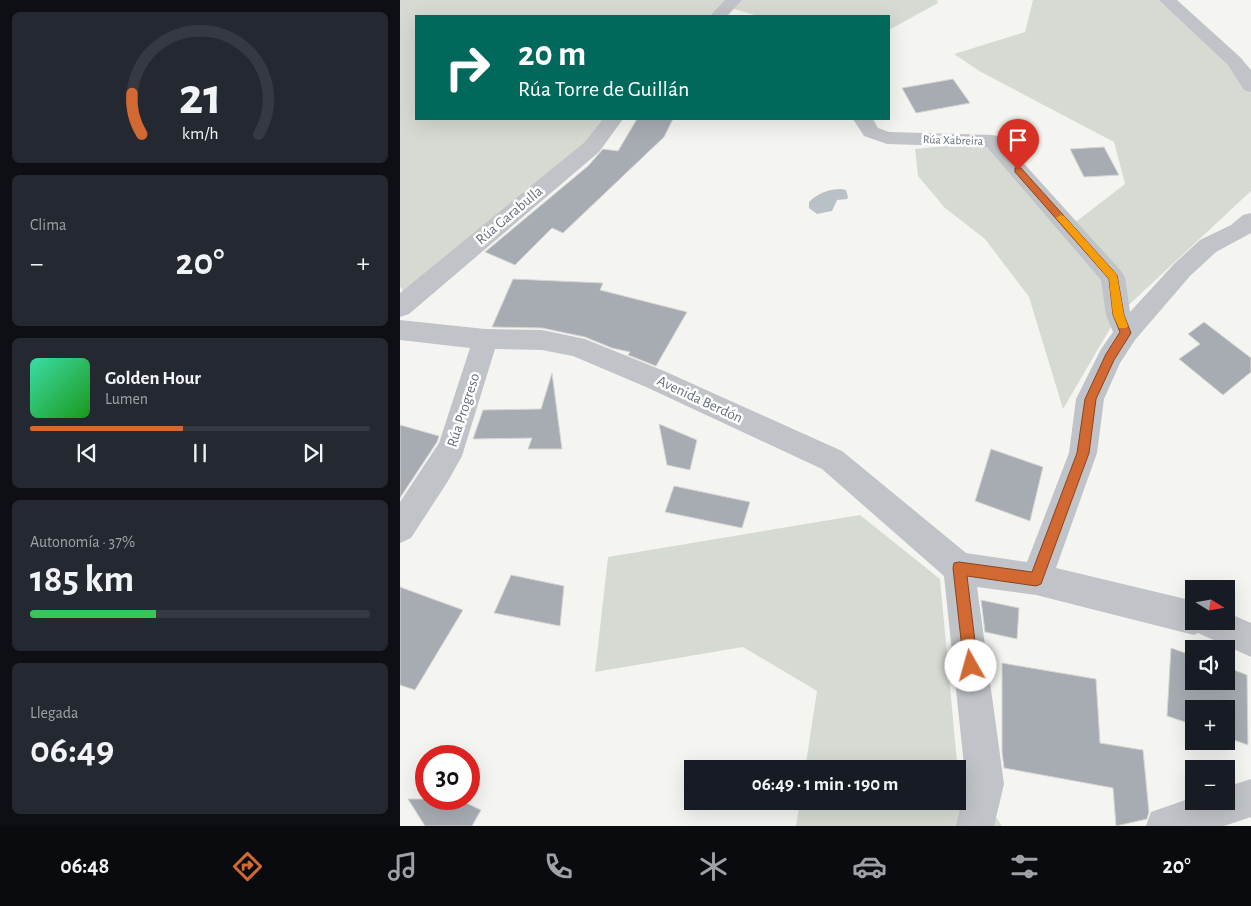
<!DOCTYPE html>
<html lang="es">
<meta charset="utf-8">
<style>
:root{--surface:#171b24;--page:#242831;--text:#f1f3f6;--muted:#9ea1a6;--line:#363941;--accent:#d36932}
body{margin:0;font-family:"Alegreya Sans",sans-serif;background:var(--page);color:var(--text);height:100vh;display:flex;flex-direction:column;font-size:19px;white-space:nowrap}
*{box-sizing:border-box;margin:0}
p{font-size:16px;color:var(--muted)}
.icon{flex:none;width:28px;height:28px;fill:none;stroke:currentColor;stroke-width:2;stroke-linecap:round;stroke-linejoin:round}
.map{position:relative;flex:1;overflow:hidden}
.sheet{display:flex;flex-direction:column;gap:12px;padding:12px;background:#0d0f14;width:400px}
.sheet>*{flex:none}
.hud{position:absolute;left:15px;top:15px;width:475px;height:105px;border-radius:0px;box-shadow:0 5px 20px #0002;background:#00695c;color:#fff;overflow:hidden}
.needle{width:32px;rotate:101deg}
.fabs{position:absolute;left:785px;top:580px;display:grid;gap:10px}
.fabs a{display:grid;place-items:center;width:50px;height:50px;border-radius:0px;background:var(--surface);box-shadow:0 5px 20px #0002;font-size:25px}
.speed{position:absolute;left:15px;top:745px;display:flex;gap:10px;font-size:25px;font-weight:700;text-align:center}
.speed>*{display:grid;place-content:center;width:65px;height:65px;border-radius:50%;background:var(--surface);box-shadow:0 5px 20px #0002;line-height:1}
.speed .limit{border:8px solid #d22;background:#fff;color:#111}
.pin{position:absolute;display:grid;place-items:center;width:42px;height:42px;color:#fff;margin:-51px -21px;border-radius:50% 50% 50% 0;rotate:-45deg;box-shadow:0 0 5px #0007}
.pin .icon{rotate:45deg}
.me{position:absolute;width:55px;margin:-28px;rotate:353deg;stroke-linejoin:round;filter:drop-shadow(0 0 4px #0008)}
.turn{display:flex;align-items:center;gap:18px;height:105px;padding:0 20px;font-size:22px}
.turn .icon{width:65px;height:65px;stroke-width:2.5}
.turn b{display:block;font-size:35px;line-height:42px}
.big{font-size:38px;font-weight:700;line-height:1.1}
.sheet .tile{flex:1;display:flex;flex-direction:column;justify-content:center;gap:8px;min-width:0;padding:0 18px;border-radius:8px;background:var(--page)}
.sheet .dial{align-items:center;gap:0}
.dial svg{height:130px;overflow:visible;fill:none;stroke:var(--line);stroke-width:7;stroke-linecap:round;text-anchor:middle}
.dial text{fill:var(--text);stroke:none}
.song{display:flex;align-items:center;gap:15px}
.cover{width:60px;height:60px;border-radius:8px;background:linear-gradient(135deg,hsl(160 70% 55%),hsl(120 70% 35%))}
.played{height:5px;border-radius:2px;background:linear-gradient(90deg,var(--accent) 45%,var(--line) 45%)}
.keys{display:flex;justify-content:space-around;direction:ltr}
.heat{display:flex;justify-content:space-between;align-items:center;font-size:28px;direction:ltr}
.charge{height:8px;border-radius:4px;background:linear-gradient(90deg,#34c759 37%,var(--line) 0)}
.trip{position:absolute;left:284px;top:760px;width:282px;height:50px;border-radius:0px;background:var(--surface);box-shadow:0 5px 20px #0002;font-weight:700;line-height:50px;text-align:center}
.dock{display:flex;height:80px;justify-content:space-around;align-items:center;background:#090b0e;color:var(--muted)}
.dock .icon{width:35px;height:35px}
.dock .current{color:var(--accent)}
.dock b{font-size:22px;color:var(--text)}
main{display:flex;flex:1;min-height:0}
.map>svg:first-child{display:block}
</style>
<main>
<section class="sheet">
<div class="tile dial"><svg viewBox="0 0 100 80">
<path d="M14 69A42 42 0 1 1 86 69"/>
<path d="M14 69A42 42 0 0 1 8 44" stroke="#d36932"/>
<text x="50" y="56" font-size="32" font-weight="700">21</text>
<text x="50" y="72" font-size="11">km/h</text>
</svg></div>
<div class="tile"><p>Clima</p>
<div class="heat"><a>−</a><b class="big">20°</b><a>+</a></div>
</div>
<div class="tile">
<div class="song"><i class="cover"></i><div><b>Golden Hour</b><p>Lumen</p></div></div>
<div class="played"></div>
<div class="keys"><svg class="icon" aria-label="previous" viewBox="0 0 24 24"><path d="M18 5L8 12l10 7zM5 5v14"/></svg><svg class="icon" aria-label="pause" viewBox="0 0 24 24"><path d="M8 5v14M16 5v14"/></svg><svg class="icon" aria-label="next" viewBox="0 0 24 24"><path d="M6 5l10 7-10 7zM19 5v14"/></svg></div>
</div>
<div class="tile"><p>Autonomía · 37%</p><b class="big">185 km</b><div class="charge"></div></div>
<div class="tile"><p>Llegada</p><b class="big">06:49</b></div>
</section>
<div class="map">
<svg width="851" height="826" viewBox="0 0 851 826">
<rect width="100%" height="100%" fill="#f4f5f1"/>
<path fill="#d5dbd3" d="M0 0H537L538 3 489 30V16H358L327 7 318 16H16V119H213L192 147 9 298 0 287Z
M633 0H767L851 86V191L718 315 663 409 629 297 585 239 545 208 518 176 515 149 593 141 669 227 725 184 714 142 581 72 554 54 625 32Z
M460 515 540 579 557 762 602 826H396L400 801H558V769H405L417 691 343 647 195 672 208 557Z"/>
<path fill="#b8c1c6" d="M441 189 446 190 448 197 447 199 437 200 432 211 417 214 409 208V202C418 193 429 189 441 189Z"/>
<path fill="#a7acb3" stroke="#d6d6d4" d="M553 79 570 103 516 113 502 88Z
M237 119H273L264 137 163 233 152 228 115 265 85 252 188 166 203 149 218 151Z
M704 147 719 175 684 177 670 149Z
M113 279 203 283 200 290 287 312 256 366 228 355 230 352 212 348 185 337 142 328 92 327Z
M804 322 851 358V372L823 395 779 359 800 344 788 334Z
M152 373 162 449H128L132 438 73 439 83 410 141 409Z
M259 424 297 440 290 470 267 465Z
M0 425 39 436 37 442 0 498Z
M591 449 643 467 630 521 575 501Z
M274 486 350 502 342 528 265 512Z
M111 575 164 586 160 626 94 613Z
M0 587 63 610 15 690 0 685Z
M581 600 619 608 617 639 585 632Z
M771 648 794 656V681H826V667L847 675 848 745 826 737V709H794V725L767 716Z
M602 663 696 679 700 743 743 750 749 812 747 819 716 826 713 788 604 768 602 752Z
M8 799H58L81 810 72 826H25Z"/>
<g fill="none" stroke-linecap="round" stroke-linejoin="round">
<path fill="#c0c3c7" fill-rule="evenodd" d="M325 0H342L327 16H310Z
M759 0H777L840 57 851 70V92L844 90 828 65Z
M203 119H223L199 152 9 314 0 317V293L185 142Z
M453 119H473L478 128 489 132 593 135 600 137 721 271 725 277 730 312 774 264 800 240 831 225 843 215 851 213V233L816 252 790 276 735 340 720 363 704 399 697 453 656 568 794 601V621H826V612L851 623V657L798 633 794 635 636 595 577 587 604 784 594 826H556L566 784 544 576 422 469 246 387 173 356 142 350 95 349 62 456 48 481 11 538 0 543V502L39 443 70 348 0 340V320L85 329 142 330 185 339 264 371 442 451 566 553 627 562 669 453 676 399 701 349 713 332 706 315 701 280 587 147 487 144 464 136Z
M851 779V817L824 826H746L751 812 794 797V801H826V787Z"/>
</g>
<path fill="#d36932" stroke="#894420" d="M618 167 621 168 717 275 724 315 731 333 714 360 696 399 689 453 641 584 636 586 567 576 578 666 576 671 571 673 566 671 564 666 553 568 554 563 559 562 632 572 677 453 685 399 706 354 720 332 713 315 709 279 615 172V168Z"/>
<path fill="#f59e0b" d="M661 215 664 216 717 275 724 315 728 326 726 328H719L713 315 709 279 658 220 656 218Z"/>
<g text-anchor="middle" stroke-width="5" stroke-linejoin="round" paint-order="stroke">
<g font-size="12" fill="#667180" stroke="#fff">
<text transform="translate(553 140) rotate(2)" y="4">Rúa Xabreira</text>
</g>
<g font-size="15" fill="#667180" stroke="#fff">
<text transform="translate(109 215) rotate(-40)" y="5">Rúa Garabulla</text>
<text transform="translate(300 399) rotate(25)" y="5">Avenida Berdón</text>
<text transform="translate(63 410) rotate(-72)" y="5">Rúa Progreso</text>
</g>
</g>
</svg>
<div class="fabs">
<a><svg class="needle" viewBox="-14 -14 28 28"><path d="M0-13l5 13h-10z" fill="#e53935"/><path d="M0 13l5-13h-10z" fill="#9ea1a6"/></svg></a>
<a><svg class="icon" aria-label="sound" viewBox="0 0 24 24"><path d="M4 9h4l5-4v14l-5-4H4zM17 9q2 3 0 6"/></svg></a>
<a>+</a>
<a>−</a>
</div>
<div class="speed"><div class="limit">30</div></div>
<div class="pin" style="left:618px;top:170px;background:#d93025"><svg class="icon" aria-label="arrive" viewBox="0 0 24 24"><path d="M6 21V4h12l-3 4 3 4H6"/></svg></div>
<svg class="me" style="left:571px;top:666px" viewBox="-20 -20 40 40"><circle r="19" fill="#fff"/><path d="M0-13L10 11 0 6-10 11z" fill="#d36932"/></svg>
<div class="trip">06:49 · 1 min · 190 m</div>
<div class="hud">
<div class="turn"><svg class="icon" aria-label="right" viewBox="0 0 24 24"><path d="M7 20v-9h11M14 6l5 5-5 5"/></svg><div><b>20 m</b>Rúa Torre de Guillán</div></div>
</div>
</div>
</main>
<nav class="dock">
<b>06:48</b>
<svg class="icon current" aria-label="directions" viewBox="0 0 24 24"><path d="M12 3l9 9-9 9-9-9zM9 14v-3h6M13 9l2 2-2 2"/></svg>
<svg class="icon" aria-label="music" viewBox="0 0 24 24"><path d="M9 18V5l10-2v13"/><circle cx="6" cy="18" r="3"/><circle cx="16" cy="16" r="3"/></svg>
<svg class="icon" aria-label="phone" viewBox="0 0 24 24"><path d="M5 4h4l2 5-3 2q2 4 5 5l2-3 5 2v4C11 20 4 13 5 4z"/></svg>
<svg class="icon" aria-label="climate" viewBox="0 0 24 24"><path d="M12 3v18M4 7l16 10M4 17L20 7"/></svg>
<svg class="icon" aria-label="car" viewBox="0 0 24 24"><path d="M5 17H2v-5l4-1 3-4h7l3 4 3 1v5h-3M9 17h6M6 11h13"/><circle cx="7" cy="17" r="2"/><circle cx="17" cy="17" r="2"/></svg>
<svg class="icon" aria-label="filters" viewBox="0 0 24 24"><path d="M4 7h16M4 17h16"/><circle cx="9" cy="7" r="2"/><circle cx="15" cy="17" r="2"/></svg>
<b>20°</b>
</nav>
